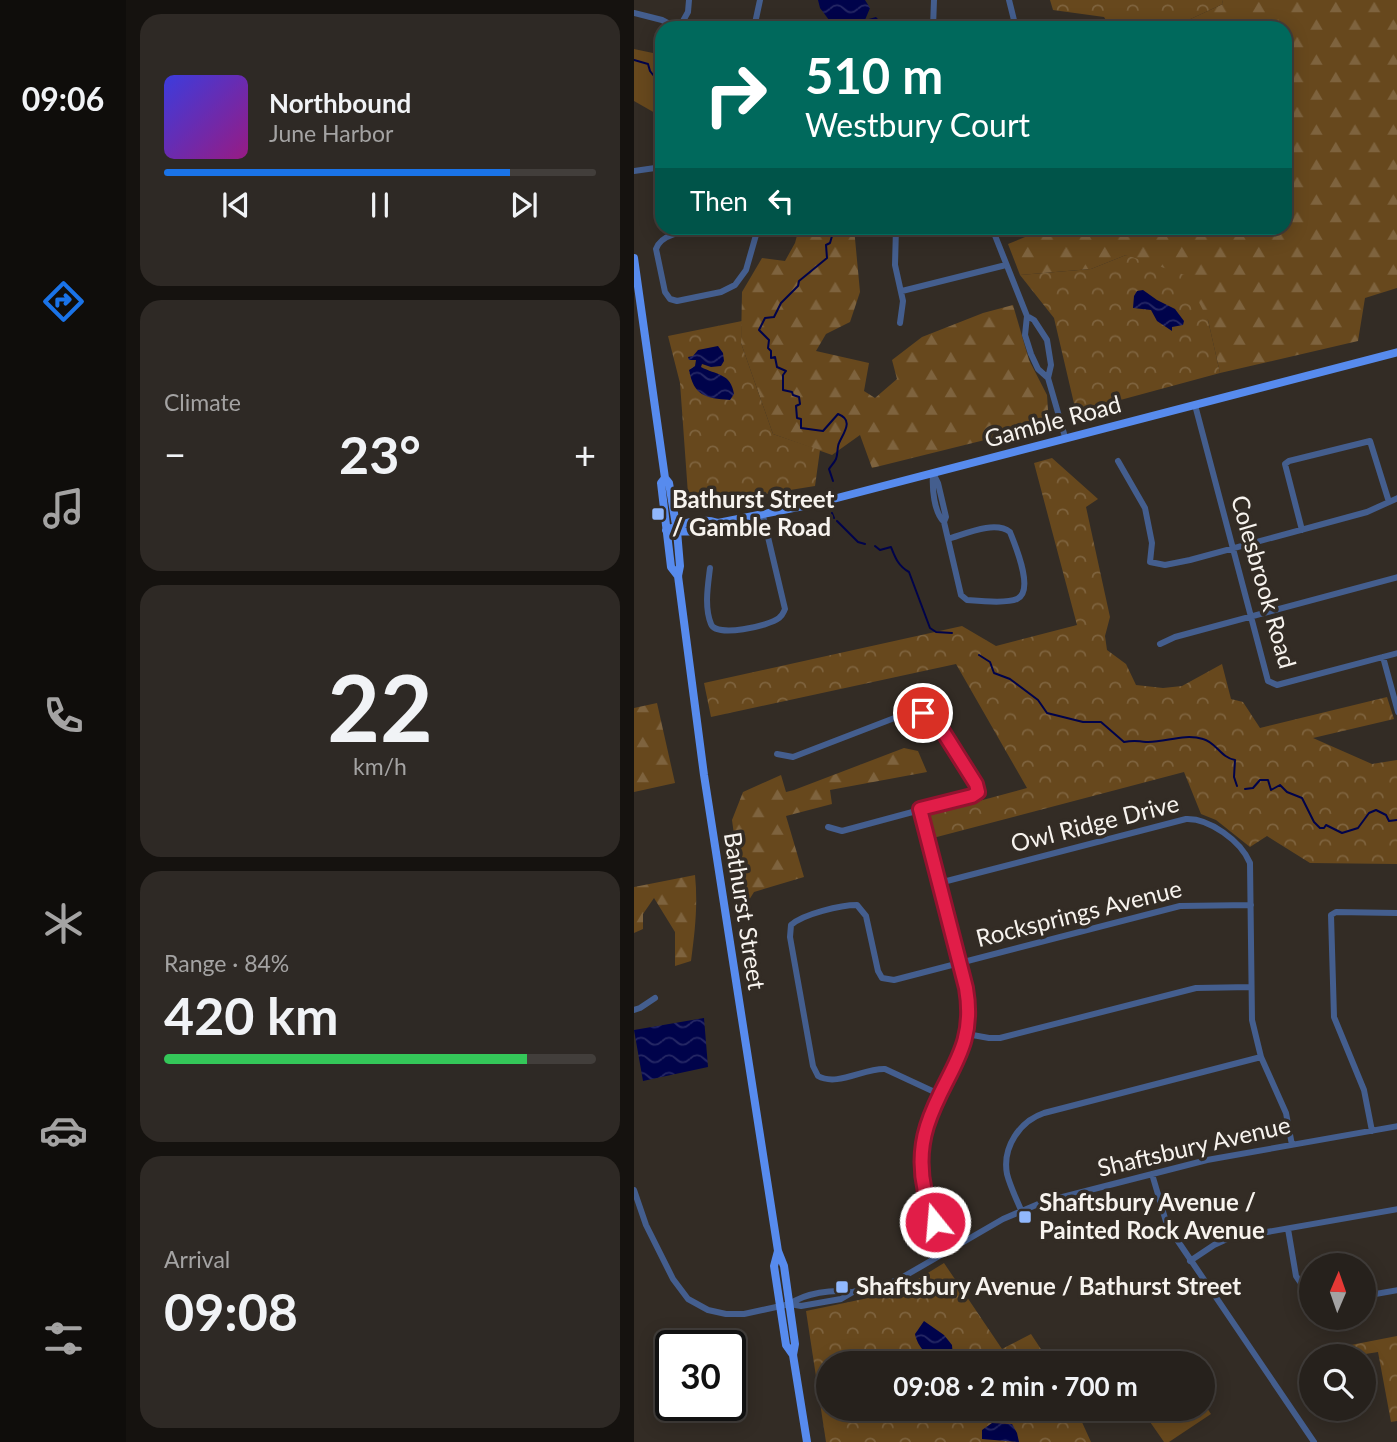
<!DOCTYPE html>
<meta charset="utf-8">
<style>
:root{--surface:#26211c;--page:#2e2925;--text:#f1f3f6;--muted:#a4a3a3;--line:#423e3b;--accent:#1a73e8}
body{margin:0;font-family:Lato,sans-serif;background:var(--page);color:var(--text);height:100vh;display:flex;flex-direction:column;font-size:26px;white-space:nowrap}
*{box-sizing:border-box;margin:0}
p{font-size:23px;color:var(--muted)}
.icon{flex:none;width:38px;height:38px;fill:none;stroke:currentColor;stroke-width:2;stroke-linecap:round;stroke-linejoin:round}
.map{position:relative;flex:1;overflow:hidden}
.panel{display:flex;flex-direction:column;gap:14px;padding:14px;background:#15120f;width:508px}
.panel>*{flex:none}
.top-card{position:absolute;left:21px;top:21px;width:637px;height:214px;border-radius:21px;box-shadow:0 4px 18px #0003,0 0 0 2px var(--line);background:#00695c;color:#fff;overflow:hidden}
.needle{width:46px;rotate:2deg}
.controls{position:absolute;left:665px;top:1253px;display:grid;gap:14px}
.controls a{display:grid;place-items:center;width:77px;height:77px;border-radius:50%;background:var(--surface);box-shadow:0 4px 18px #0003,0 0 0 2px var(--line);font-size:35px}
.speed{position:absolute;left:21px;top:1330px;display:flex;gap:14px;font-size:35px;font-weight:700;text-align:center}
.speed>*{display:grid;place-content:center;width:91px;height:91px;border-radius:50%;background:var(--surface);box-shadow:0 4px 18px #0003,0 0 0 2px var(--line);line-height:1}
.speed .limit{border:4px solid #111;border-radius:10px;background:#fff;color:#111}
.pin{position:absolute;display:grid;place-items:center;width:60px;height:60px;color:#fff;margin:-30px;border:4px solid #fff;border-radius:50%;box-shadow:0 2px 7px #0007}
.me{position:absolute;width:77px;margin:-38px;rotate:343deg;stroke-linejoin:round;filter:drop-shadow(0 0 5px #0008)}
.turn{display:flex;align-items:center;gap:24px;height:147px;padding:0 35px;font-size:32px}
.turn .icon{width:91px;height:91px;stroke-width:2.5}
.turn b{display:block;font-size:49px;line-height:60px}
.then{display:flex;align-items:center;height:66px;padding:0 35px;background:#0003;gap:14px;font-size:26px}
.big{font-size:52px;font-weight:700;line-height:1.1}
.panel .widget{flex:1;display:flex;flex-direction:column;justify-content:center;gap:10px;min-width:0;padding:0 24px;border-radius:21px;background:var(--page)}
.panel .dial{align-items:center;gap:0}
.dial b{font-size:91px;line-height:1}
.song{display:flex;align-items:center;gap:21px}
.cover{width:84px;height:84px;border-radius:10px;background:linear-gradient(135deg,hsl(240 70% 55%),hsl(310 70% 35%))}
.played{height:7px;border-radius:4px;background:linear-gradient(90deg,var(--accent) 80%,var(--line) 80%)}
.keys{display:flex;justify-content:space-around;direction:ltr}
.heat{display:flex;justify-content:space-between;align-items:center;font-size:38px;direction:ltr}
.charge{height:10px;border-radius:5px;background:linear-gradient(90deg,#34c759 84%,var(--line) 0)}
.trip{position:absolute;left:182px;top:1351px;width:399px;height:70px;border-radius:35px;background:var(--surface);box-shadow:0 4px 18px #0003,0 0 0 2px var(--line);font-weight:700;line-height:70px;text-align:center}
main{display:flex;flex:1;min-height:0}
.menu{display:flex;flex-direction:column;width:126px;justify-content:space-around;align-items:center;background:#0f0d0b;color:var(--muted)}
.menu .icon{width:49px;height:49px}
.menu .active{color:var(--accent)}
.menu b{font-size:32px;color:var(--text)}
.map>svg:first-child{display:block}
</style>
<main>
<nav class="menu">
<b>09:06</b>
<svg class="icon active" aria-label="directions" viewBox="0 0 24 24"><path d="M12 3l9 9-9 9-9-9zM9 14v-3h6M13 9l2 2-2 2"/></svg>
<svg class="icon" aria-label="music" viewBox="0 0 24 24"><path d="M9 18V5l10-2v13"/><circle cx="6" cy="18" r="3"/><circle cx="16" cy="16" r="3"/></svg>
<svg class="icon" aria-label="phone" viewBox="0 0 24 24"><path d="M5 4h4l2 5-3 2q2 4 5 5l2-3 5 2v4C11 20 4 13 5 4z"/></svg>
<svg class="icon" aria-label="climate" viewBox="0 0 24 24"><path d="M12 3v18M4 7l16 10M4 17L20 7"/></svg>
<svg class="icon" aria-label="car" viewBox="0 0 24 24"><path d="M5 17H2v-5l4-1 3-4h7l3 4 3 1v5h-3M9 17h6M6 11h13"/><circle cx="7" cy="17" r="2"/><circle cx="17" cy="17" r="2"/></svg>
<svg class="icon" aria-label="filters" viewBox="0 0 24 24"><path d="M4 7h16M4 17h16"/><circle cx="9" cy="7" r="2"/><circle cx="15" cy="17" r="2"/></svg>
</nav>
<section class="panel">
<div class="widget">
<div class="song"><i class="cover"></i><div><b>Northbound</b><p>June Harbor</p></div></div>
<div class="played"></div>
<div class="keys"><svg class="icon" aria-label="previous" viewBox="0 0 24 24"><path d="M18 5L8 12l10 7zM5 5v14"/></svg><svg class="icon" aria-label="pause" viewBox="0 0 24 24"><path d="M8 5v14M16 5v14"/></svg><svg class="icon" aria-label="next" viewBox="0 0 24 24"><path d="M6 5l10 7-10 7zM19 5v14"/></svg></div>
</div>
<div class="widget"><p>Climate</p>
<div class="heat"><a>−</a><b class="big">23°</b><a>+</a></div>
</div>
<div class="widget dial"><b>22</b><p>km/h</p></div>
<div class="widget"><p>Range · 84%</p><b class="big">420 km</b><div class="charge"></div></div>
<div class="widget"><p>Arrival</p><b class="big">09:08</b></div>
</section>
<div class="map">
<svg width="764" height="1442" viewBox="0 0 764 1442">
<defs>
<pattern id="forest-firs" width="22" height="20" patternUnits="userSpaceOnUse" patternTransform="scale(1.75)"><rect width="22" height="20" fill="#67481d"/><path d="M5 1l3.5 6h-7zM16 11l3.5 6h-7z" fill="#7e633e"/></pattern>
<pattern id="park-crowns" width="20" height="18" patternUnits="userSpaceOnUse" patternTransform="scale(1.75)"><rect width="20" height="18" fill="#67481d"/><path d="M2 6a3 3 0 1 1 6 0M12 15a3 3 0 1 1 6 0" fill="none" stroke="#7e633e"/></pattern>
<pattern id="water-waves" width="16" height="10" patternUnits="userSpaceOnUse" patternTransform="scale(1.75)"><rect width="16" height="10" fill="#00034b"/><path d="M0 5q4-4 8 0t8 0" fill="none" stroke="#262865"/></pattern>
</defs>
<rect width="100%" height="100%" fill="#332c25"/>
<path fill="#67481d" d="M0 49 19 53 28 58V117L0 101Z
M569 1402 577 1414 535 1442H530L507 1409H569Z"/>
<path fill="url(#forest-firs)" d="M588 0H763V288L731 298 724 341 586 373 574 320 492 255 457 269 386 275 374 244 391 237 397 228H651V28H537L589 4Z
M165 228H220L226 292 216 322 192 334 182 351 235 363 230 391 241 398 263 379 258 360 288 337 349 313 379 305 395 360 413 395 415 424 238 468 226 435 198 455 139 434 107 343 108 292 128 258 151 261 161 243Z
M23 703 41 783 0 792V708Z
M270 748 284 751 293 772 196 790 198 804 152 816 170 877 120 892 110 908 98 820 109 792 147 775 152 792 160 790Z
M61 875C64 904 61 931 57 961L41 966V932L20 898 9 914V929L0 933V887Z"/>
<path fill="url(#park-crowns)" d="M416 0H588L589 4 537 28H477L470 17 419 10Z
M492 255 551 275 574 320 586 373 442 412 420 318 386 275 457 269Z
M108 321 107 343 139 434 186 450 181 486 57 506 54 494 46 383 34 336Z
M418 458 464 499 452 507 476 617 471 636 473 650 492 664 502 685 529 688 548 686 588 664 597 699 609 702 626 728 753 697 760 719 679 738 738 764 763 760V864L676 863 633 836 616 847 582 820 567 814 550 772 299 838 293 815 393 788 322 664 77 717 70 683 328 626 362 646 443 625 400 463Z
M310 1263 368 1349 397 1334 416 1363H194V1409H442L457 1442H192L172 1311 263 1292Z
M763 1336V1421L757 1422 744 1352 719 1356 718 1352 692 1356 691 1350Z"/>
<path fill="url(#water-waves)" d="M184 0H231L236 8 231 20 242 17 253 28H201L186 8Z
M509 290 523 300 541 309 550 321 549 325 538 327V331L523 321 517 310 499 308 500 296 503 291Z
M84 346 89 353 90 361 87 366 77 367 68 364 67 367C82 375 97 373 100 394L96 400C71 398 60 396 55 370L61 366 62 360H55L54 357 59 356 64 350Z
M70 1018 74 1067 9 1081 0 1030Z
M290 1321 310 1335 318 1345 319 1357C301 1366 284 1350 281 1334Z
M348 1409H385L381 1419H355L346 1421Z
M358 1423 378 1424 383 1433 385 1442 348 1439V1430Z"/>
<g fill="none" stroke-linecap="round" stroke-linejoin="round">
<path stroke="#00034b" stroke-width="2" d="M0 60 14 64 16 71 28 86
M199 481 195 469C197 466 200 463 202 459 204 454 203 447 205 443 210 432 220 420 204 414L189 431 167 428V419L163 418 162 406 166 404 165 397 159 395 158 392 149 390V375L152 371 143 367 141 357 137 358V351L134 348 135 340 125 330 131 318 140 317 147 303 164 286 165 281 193 258 192 245 196 243 198 236 207 232 211 228
M198 513 200 518
M203 521 224 542 231 544
M241 546 246 550 257 547C261 557 264 566 275 572L296 628 302 632 318 633
M345 655 356 662 360 673 376 679 404 700 413 713 449 722H467L490 742C501 740 501 741 512 742 531 743 549 733 569 739 582 742 587 758 601 760L600 777 603 786
M611 789 619 788 626 780H634L637 790 646 785 653 792 668 798 680 822 686 828H690L692 825 708 833 724 828 735 813 742 810 752 815 755 821 764 820"/>
<path stroke="#445e8e" stroke-width="6" d="M375 0 382 28
M0 13 28 20 43 28
M45 28 54 12 55 0
M120 28 126 0
M299 28 300 0
M0 171 28 167
M76 228C59 231 28 231 22 249L31 292 36 299 43 301 87 292 101 285 112 270 124 228
M262 228 261 265 269 301 266 323
M358 228 393 316 391 335 397 354 404 369 414 378
M262 231 282 228
M268 291 372 265
M393 316 400 320 413 340 417 365 414 378 431 437
M561 405 634 681 643 685 764 653
M484 461 511 508 518 543 516 562 531 565 556 560 733 512 764 498
M299 473 304 483 312 517 310 522 327 595 333 600C345 601 373 604 383 599 401 591 381 545 376 532 361 520 331 534 314 539
M299 474C298 489 300 512 310 522
M668 530 652 468 651 464 655 461 736 441 755 502
M76 568C74 585 70 607 77 624 82 638 135 626 145 618 149 615 149 613 151 609L129 516
M526 644 541 637 764 577
M749 657 764 712
M143 754 159 757 276 712 289 713 303 722 344 788V792L338 796 208 831 194 827
M286 809 332 988C344 1047 311 1074 294 1125 280 1168 293 1212 315 1249
M305 883 552 819C575 818 607 841 616 863L618 1020 627 1057 652 1113 658 1145
M0 1010 6 1008 21 998
M333 1034 355 1038H366L562 988 617 987
M307 1095 251 1069C230 1068 203 1087 184 1076L179 1066 156 937 157 925C169 914 207 905 223 905L232 916 244 971 248 978 260 980 546 906 617 905
M738 1131 730 1090 700 1017 697 915 702 912 764 913
M518 1174 533 1225 680 1442
M0 1190 12 1225 39 1279 54 1299 74 1310 92 1314H110L156 1304 167 1306 207 1299 219 1292 262 1281 369 1219 409 1202 573 1160 764 1126
M387 1210C382 1198 376 1186 373 1174 368 1147 386 1121 410 1113L627 1057
M654 1229 662 1276 677 1298
M556 1261 580 1245 593 1239 764 1209
M730 1296 764 1290
M156 1304C171 1293 199 1289 217 1292"/>
<path stroke="#578bee" stroke-width="8" d="M0 258 31 478 35 483 43 531 46 566 44 576 70 775 144 1251 150 1266 161 1344 159 1355 173 1442
M31 478 27 483 37 567 44 576
M38 528C52 522 69 517 84 523
M32 530C49 532 69 534 84 523L180 504 764 352
M144 1251 140 1266 152 1345 159 1355"/>
</g>
<g fill="none" stroke-linecap="round" stroke-linejoin="round">
<g stroke="#92132f" stroke-width="18">
<path id="route" d="M289 713 303 722 342 784 344 792 338 796 286 809 332 988C343 1051 310 1072 293 1126 283 1158 288 1192 301 1222"/>
</g>
<use href="#route" stroke="#e11d48" stroke-width="12"/>
</g>
<g fill="#91b8fd" stroke="#332c25" stroke-width="2.5">
<rect x="17" y="507" width="14" height="14" rx="3.5"/>
<rect x="384" y="1210" width="14" height="14" rx="3.5"/>
<rect x="201" y="1280" width="14" height="14" rx="3.5"/>
</g>
<g text-anchor="middle" stroke-width="7" stroke-linejoin="round" paint-order="stroke">
<g font-size="24" fill="#f7f3ee" stroke="#332c25">
<text transform="translate(419 422) rotate(-15)" y="8">Gamble Road</text>
<text transform="translate(629 582) rotate(74)" y="8">Colesbrook Road</text>
<text transform="translate(461 824) rotate(-14)" y="8">Owl Ridge Drive</text>
<text transform="translate(110 911) rotate(81)" y="8">Bathurst Street</text>
<text transform="translate(445 914) rotate(-14)" y="8">Rocksprings Avenue</text>
<text transform="translate(560 1147) rotate(-13)" y="8">Shaftsbury Avenue</text>
</g>
<g font-size="24" font-weight="bold" fill="#f7f3ee" stroke="#332c25" text-anchor="start">
<text x="38" y="508">Bathurst Street<tspan x="38" dy="28">/ Gamble Road</tspan></text>
<text x="405" y="1211">Shaftsbury Avenue /<tspan x="405" dy="28">Painted Rock Avenue</tspan></text>
<text x="222" y="1295">Shaftsbury Avenue / Bathurst Street</text>
</g>
</g>
</svg>
<div class="controls">
<a><svg class="needle" viewBox="-14 -14 28 28"><path d="M0-13l5 13h-10z" fill="#e53935"/><path d="M0 13l5-13h-10z" fill="#a4a3a3"/></svg></a>
<a><svg class="icon" aria-label="search" viewBox="0 0 24 24"><circle cx="10" cy="10" r="6"/><path d="M15 15l6 6"/></svg></a>
</div>
<div class="speed"><div class="limit">30</div></div>
<div class="pin" style="left:289px;top:713px;background:#d93025"><svg class="icon" aria-label="arrive" viewBox="0 0 24 24"><path d="M6 21V4h12l-3 4 3 4H6"/></svg></div>
<svg class="me" style="left:301px;top:1222px" viewBox="-20 -20 40 40"><circle r="17" fill="#e11d48" stroke="#fff" stroke-width="3"/><path d="M0-11L8 9 0 5-8 9z" fill="#fff"/></svg>
<div class="trip">09:08 · 2 min · 700 m</div>
<div class="top-card">
<div class="turn"><svg class="icon" aria-label="right" viewBox="0 0 24 24"><path d="M7 20v-9h11M14 6l5 5-5 5"/></svg><div><b>510 m</b>Westbury Court</div></div>
<div class="then">Then<svg class="icon" aria-label="left" viewBox="0 0 24 24"><path d="M17 20v-9H6M10 6l-5 5 5 5"/></svg></div>
</div>
</div>
</main>
